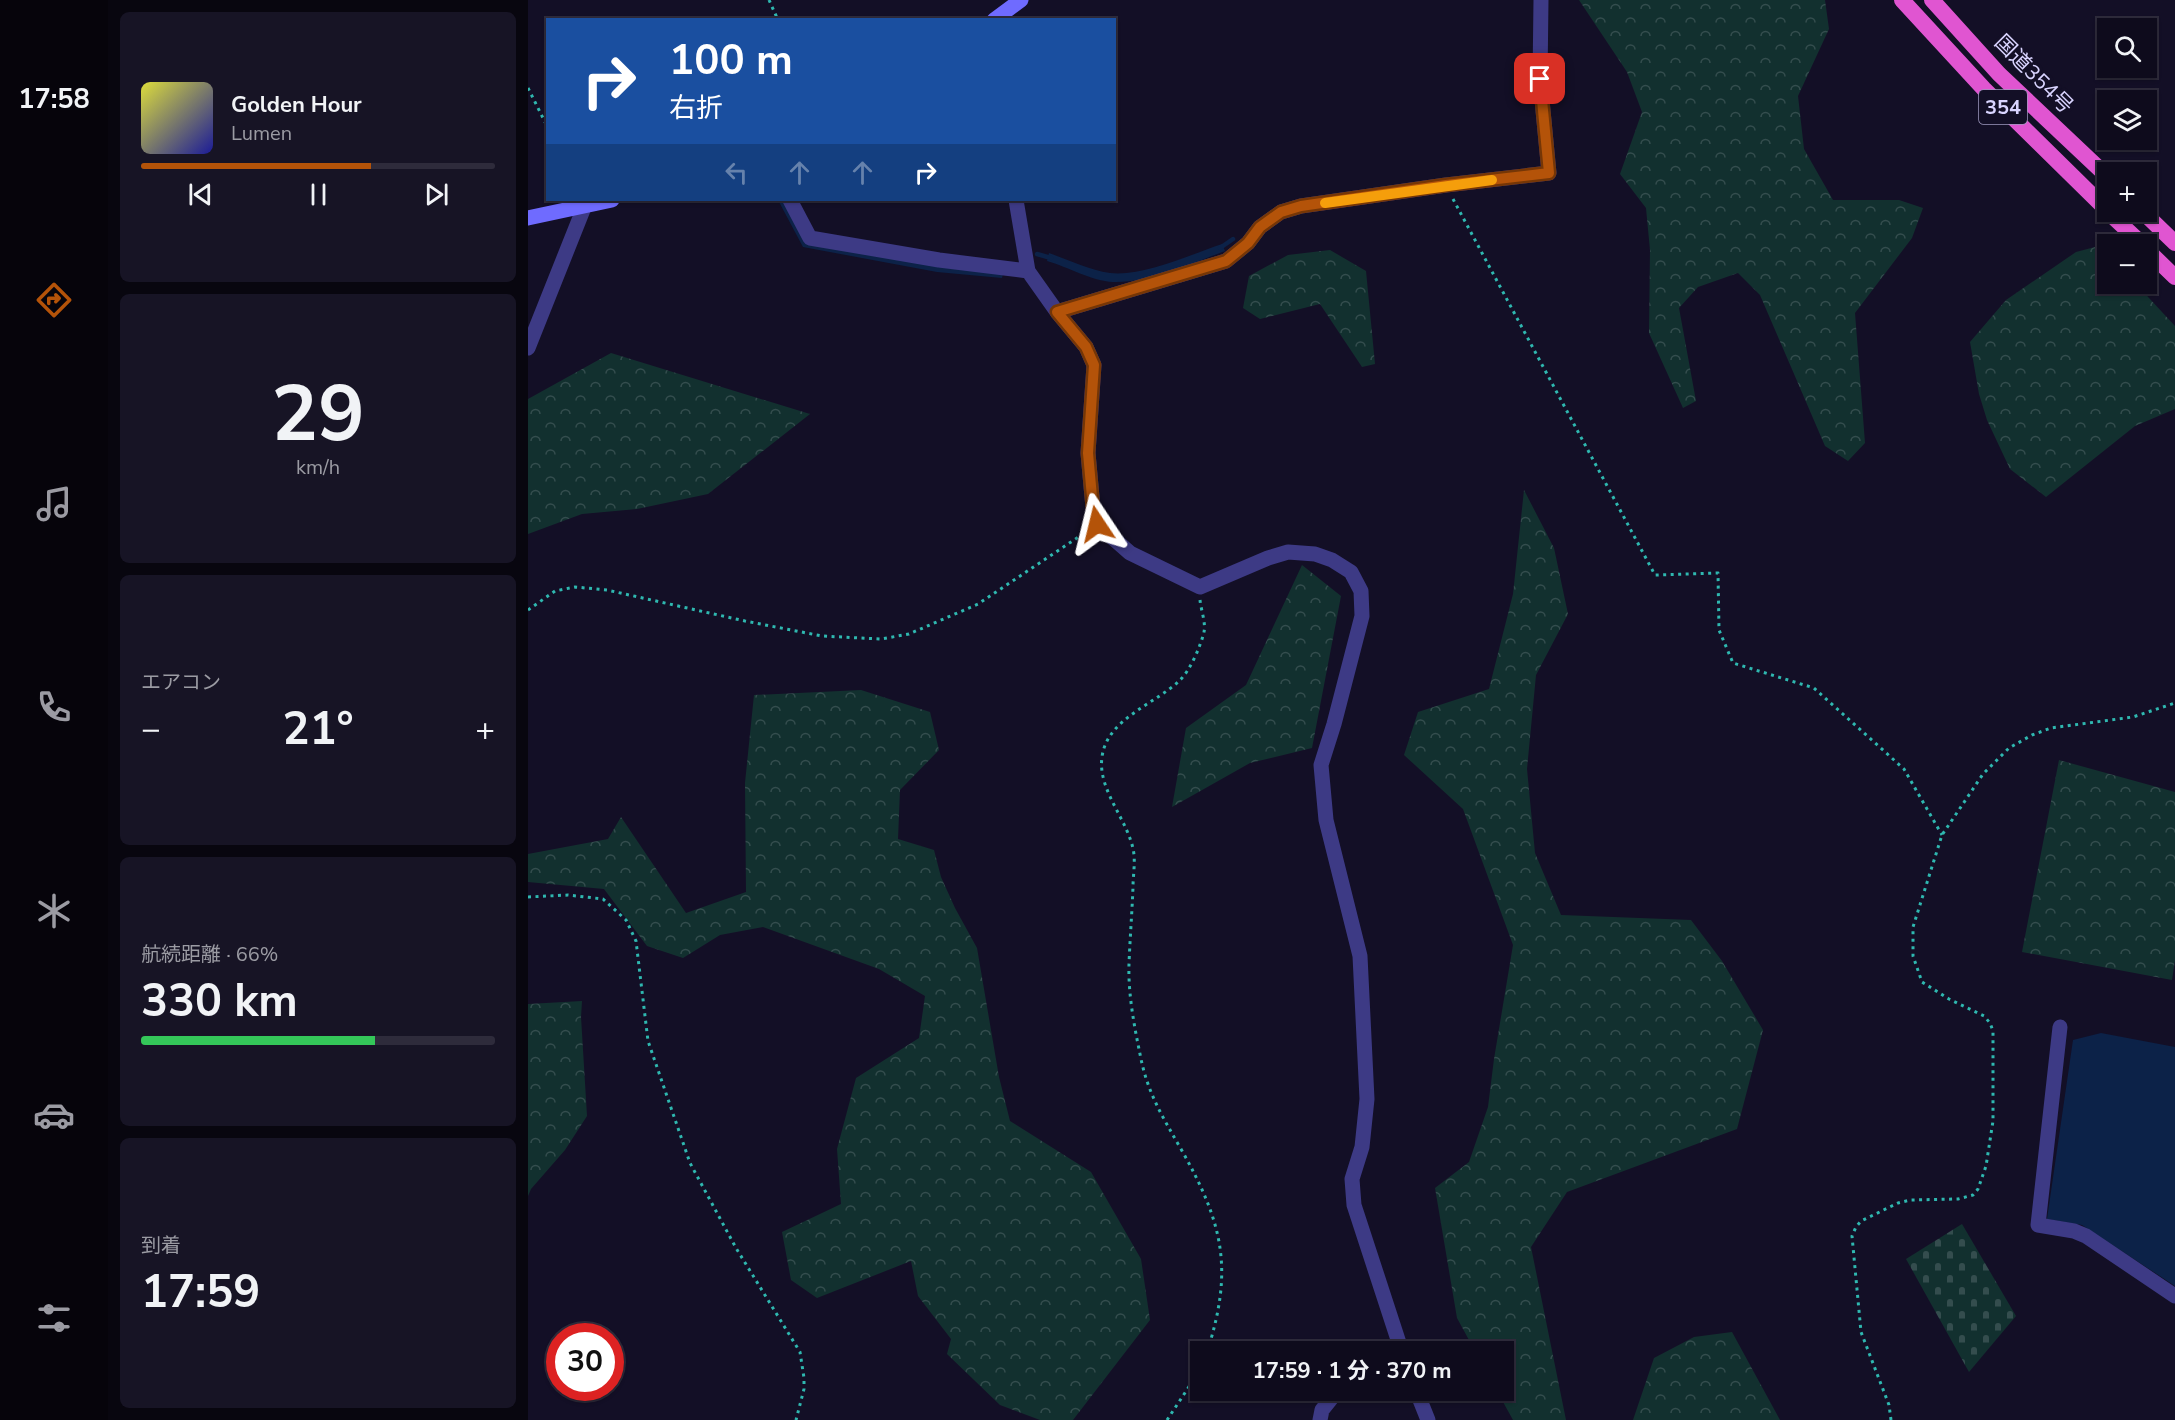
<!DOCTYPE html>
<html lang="ja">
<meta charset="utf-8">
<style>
:root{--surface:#0e0b1c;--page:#171425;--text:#f1f3f6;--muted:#9b9ba3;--line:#2e2b3b;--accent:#b45309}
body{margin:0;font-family:"Nunito Sans","Noto Sans JP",sans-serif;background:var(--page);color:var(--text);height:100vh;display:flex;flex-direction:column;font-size:22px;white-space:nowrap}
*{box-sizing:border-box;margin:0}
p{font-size:20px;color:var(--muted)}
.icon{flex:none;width:33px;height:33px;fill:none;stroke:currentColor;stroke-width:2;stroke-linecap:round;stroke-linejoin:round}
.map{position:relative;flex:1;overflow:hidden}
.panel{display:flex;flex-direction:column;gap:12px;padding:12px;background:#08060f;width:420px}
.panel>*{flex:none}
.top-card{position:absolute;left:18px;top:18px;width:570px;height:183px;border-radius:0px;box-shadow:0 2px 4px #0004,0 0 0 2px var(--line);background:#1a4fa0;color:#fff;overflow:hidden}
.buttons{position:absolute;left:1569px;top:18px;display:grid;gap:12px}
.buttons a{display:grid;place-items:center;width:60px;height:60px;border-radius:0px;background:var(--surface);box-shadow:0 2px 4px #0004,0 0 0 2px var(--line);font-size:30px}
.speed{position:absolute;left:18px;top:1323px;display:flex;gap:12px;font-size:30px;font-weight:700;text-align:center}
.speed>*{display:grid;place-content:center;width:78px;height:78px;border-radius:50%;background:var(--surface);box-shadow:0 2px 4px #0004,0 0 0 2px var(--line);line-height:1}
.speed .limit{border:9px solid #d22;background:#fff;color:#111}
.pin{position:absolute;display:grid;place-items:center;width:51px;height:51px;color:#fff;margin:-26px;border-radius:12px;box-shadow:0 3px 9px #0006}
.me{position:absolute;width:66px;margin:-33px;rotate:350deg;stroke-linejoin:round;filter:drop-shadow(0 0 4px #0008)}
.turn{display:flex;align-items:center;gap:21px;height:126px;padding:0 24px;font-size:27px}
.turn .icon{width:78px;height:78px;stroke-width:2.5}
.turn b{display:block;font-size:42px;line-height:51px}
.lanes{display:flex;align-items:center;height:57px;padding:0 24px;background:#0003;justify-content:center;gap:30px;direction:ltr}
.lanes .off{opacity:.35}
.big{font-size:45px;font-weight:700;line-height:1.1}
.panel .tile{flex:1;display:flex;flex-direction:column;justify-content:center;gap:9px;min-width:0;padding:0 21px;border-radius:9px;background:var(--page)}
.panel .dial{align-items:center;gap:0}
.dial b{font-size:78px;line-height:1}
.song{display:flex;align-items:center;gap:18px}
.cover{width:72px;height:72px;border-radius:9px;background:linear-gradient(135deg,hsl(60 70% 55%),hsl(240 70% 35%))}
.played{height:6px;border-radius:3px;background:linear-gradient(90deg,var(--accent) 65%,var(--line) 65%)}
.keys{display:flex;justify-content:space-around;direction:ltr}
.heat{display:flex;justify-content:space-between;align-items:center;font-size:33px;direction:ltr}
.charge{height:9px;border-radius:4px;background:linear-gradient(90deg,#34c759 66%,var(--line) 0)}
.trip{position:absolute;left:662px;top:1341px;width:324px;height:60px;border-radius:0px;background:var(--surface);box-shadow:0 2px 4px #0004,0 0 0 2px var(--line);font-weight:700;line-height:60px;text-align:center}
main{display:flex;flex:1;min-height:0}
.tabs{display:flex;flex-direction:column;width:108px;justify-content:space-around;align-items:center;background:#06040b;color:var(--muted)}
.tabs .icon{width:42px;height:42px}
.tabs .active{color:var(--accent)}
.tabs b{font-size:27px;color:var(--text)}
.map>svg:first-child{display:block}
</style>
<main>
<nav class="tabs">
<b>17:58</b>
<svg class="icon active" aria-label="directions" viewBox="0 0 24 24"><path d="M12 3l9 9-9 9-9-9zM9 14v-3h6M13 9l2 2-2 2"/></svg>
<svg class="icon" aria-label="music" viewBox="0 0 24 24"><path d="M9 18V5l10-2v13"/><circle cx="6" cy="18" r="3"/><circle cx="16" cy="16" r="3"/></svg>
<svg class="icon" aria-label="phone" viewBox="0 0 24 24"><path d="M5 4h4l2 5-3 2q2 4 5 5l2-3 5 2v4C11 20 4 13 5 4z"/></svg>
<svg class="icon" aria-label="climate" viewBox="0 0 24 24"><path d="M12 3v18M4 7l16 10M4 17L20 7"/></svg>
<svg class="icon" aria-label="car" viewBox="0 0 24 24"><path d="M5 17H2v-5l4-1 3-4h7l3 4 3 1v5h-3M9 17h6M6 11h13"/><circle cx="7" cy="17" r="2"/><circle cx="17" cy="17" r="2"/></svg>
<svg class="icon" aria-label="filters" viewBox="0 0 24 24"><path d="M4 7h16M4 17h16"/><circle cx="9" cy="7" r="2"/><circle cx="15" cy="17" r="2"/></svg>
</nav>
<section class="panel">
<div class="tile">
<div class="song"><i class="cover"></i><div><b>Golden Hour</b><p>Lumen</p></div></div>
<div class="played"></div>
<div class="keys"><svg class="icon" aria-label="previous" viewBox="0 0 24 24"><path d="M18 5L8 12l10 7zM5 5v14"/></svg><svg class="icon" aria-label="pause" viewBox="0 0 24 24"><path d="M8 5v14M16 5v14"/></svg><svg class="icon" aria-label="next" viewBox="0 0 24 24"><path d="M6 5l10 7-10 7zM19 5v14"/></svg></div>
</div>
<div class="tile dial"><b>29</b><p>km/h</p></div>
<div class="tile"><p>エアコン</p>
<div class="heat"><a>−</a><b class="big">21°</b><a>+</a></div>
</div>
<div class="tile"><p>航続距離 · 66%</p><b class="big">330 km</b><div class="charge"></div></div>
<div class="tile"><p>到着</p><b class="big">17:59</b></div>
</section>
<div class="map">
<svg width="1647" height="1420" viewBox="0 0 1647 1420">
<defs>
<pattern id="forest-crowns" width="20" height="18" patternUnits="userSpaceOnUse" patternTransform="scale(1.5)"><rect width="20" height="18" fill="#12302f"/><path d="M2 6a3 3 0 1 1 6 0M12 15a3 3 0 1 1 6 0" fill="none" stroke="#344d4e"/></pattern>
<pattern id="cemetery-stones" width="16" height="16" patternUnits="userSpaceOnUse" patternTransform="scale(1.5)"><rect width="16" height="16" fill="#12302f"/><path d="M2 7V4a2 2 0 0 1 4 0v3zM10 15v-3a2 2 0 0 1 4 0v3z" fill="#344d4e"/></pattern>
</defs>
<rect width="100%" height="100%" fill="#130f26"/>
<path fill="url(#forest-crowns)" d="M1051 0H1297L1301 29 1270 96 1276 149 1305 200H1371L1395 208 1384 238 1327 313 1337 443 1320 461 1297 446 1232 295 1210 273 1170 287 1151 308 1168 401 1155 408 1121 333 1122 250 1118 208 1092 174 1114 112 1099 72Z
M1567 247 1579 258 1580 284H1608L1647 326V409L1607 426 1518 497 1482 469 1459 420 1451 394 1442 342 1478 300 1548 252Z
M802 250 838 271 847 364 834 367 792 304 732 319 715 308 721 276 760 255Z
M83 353 282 414 180 494 109 509 54 514 0 534V399Z
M996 490 1026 548 1040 614 1008 675 999 769 1007 853 1033 915 1163 920 1194 961 1235 1030 1209 1129 1039 1192 1003 1247 1038 1420H985L969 1391 975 1390V1352L947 1351 929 1318 907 1188 941 1162 960 1107 966 1059 985 945 935 809 876 755 890 712 961 689 985 594Z
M774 565 813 596 784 748 722 763 644 807 658 728 718 685Z
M333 690 402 712 411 750 372 790 370 839 406 850 413 877 427 908 449 948 471 1077 482 1121 563 1172 613 1259 622 1320 545 1420H512L472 1405 419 1354 423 1339 390 1296 383 1261 289 1298 263 1280 254 1232 313 1204 309 1149 328 1078 391 1038 397 996 351 969 235 927 192 935 155 958 119 946 76 889 0 882V854L80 839 93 817 158 913 218 892 217 783 226 695Z
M1531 760 1647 792V960L1644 980 1494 952Z
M54 1001 53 1017 59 1116 37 1150 3 1189 0 1196V1004Z
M1204 1332 1252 1420H1105L1126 1358 1166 1337Z"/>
<path fill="url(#cemetery-stones)" d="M1434 1224 1488 1316 1441 1372 1378 1259Z"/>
<path fill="#0c2248" d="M250 200H258L280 241 476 270 474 278 409 272 275 247Z
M694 244 697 251C662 264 623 283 585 282 564 281 540 267 519 261L521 253C541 260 561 270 582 273 614 277 664 254 694 244Z
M1573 1033 1647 1047V1286L1554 1225 1519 1219 1545 1040Z"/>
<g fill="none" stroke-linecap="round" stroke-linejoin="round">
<path stroke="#0c2248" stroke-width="4.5" d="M692 248 705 239
M509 254 523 258"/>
<path stroke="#2fb8b0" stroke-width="3" stroke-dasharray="3 4.5" stroke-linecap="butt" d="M241 0 250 20
M0 88 20 128
M925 199 1127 575 1190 573 1191 630 1205 663 1286 688 1376 769 1414 835
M672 600C673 610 678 623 676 632 673 645 662 671 652 680 628 704 579 718 574 757 569 791 603 823 606 855 607 865 605 877 605 887 604 913 602 938 601 964 600 993 606 1025 612 1054 619 1092 634 1116 653 1149 695 1223 706 1269 679 1352
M0 610 27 591 47 587 79 590 217 621 294 636 353 639 381 634 450 604 558 532
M0 897 40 895 75 899 98 920 108 941 120 1041 162 1163 208 1248 272 1352 276 1378V1389L268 1420
M639 1420 672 1370
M1363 1420 1361 1405 1333 1332 1324 1236 1328 1227 1333 1221 1370 1203 1382 1200 1430 1199 1445 1195 1450 1189 1458 1166 1465 1121V1031L1462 1023 1456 1016 1421 999 1394 982 1385 956V927L1414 835 1455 774 1481 748 1504 735 1523 728 1605 717 1647 703"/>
<path stroke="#3d3a85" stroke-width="15" d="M262 200 282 238 411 260 500 271
M488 200 500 271 529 312 558 347 566 365 560 453 565 508 569 524 602 553 672 587 740 558 760 552 787 554 804 560 823 572 833 591 834 616 806 724 793 765 798 820 832 956 839 1099 834 1147 824 1179 826 1205 874 1352
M529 312 698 261 720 243 732 227 753 212 773 206 918 185 1021 173 1012 79 1013 0
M0 348 57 205
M1532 1027 1510 1225 1546 1231 1558 1236 1647 1296
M888 1390 900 1420
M792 1420 794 1410 810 1390"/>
<path stroke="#6f6bff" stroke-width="15" d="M466 20 493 0
M0 218 84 200"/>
<path stroke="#e055d1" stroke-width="16" d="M1374 0 1456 89 1580 211
M1404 0 1471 74 1580 177
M1580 212 1614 244
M1615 212 1647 243
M1618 249 1647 277"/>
</g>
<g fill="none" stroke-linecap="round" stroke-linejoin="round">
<g stroke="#753606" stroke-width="15">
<path id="route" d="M569 524 565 508 560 453 566 365 558 347 529 312 698 261 720 243 732 227 753 212 773 206 918 185 1021 173 1012 79"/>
</g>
<use href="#route" stroke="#b45309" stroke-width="10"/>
<path stroke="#f59e0b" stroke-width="10" d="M797 203 964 180"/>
</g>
<g text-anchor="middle" stroke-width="6" stroke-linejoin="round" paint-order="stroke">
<rect fill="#130f26" stroke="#9e99be" stroke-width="1.5" x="1451" y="90" width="48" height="34" rx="4.5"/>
<g font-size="20" font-weight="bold" fill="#d9d4ff">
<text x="1475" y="114">354</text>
</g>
<g font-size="21" fill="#d9d4ff" stroke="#130f26">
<text transform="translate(1506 74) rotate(45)" y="7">国道354号</text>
</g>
</g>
</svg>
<div class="buttons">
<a><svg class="icon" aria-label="search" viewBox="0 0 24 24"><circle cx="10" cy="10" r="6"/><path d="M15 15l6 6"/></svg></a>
<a><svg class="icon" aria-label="layers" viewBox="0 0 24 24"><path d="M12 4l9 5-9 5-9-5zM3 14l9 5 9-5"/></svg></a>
<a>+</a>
<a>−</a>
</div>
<div class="speed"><div class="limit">30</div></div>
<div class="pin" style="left:1012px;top:79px;background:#d93025"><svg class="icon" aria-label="arrive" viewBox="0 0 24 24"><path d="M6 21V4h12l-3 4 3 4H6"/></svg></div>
<svg class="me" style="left:569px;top:524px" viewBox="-20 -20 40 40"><path d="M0-17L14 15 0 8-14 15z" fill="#b45309" stroke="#fff" stroke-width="4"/></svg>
<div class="trip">17:59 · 1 分 · 370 m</div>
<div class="top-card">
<div class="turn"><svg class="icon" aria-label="right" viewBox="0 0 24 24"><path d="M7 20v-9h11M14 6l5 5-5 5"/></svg><div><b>100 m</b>右折</div></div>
<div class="lanes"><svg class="icon off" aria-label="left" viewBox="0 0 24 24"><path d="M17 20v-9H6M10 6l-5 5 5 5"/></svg><svg class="icon off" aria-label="ahead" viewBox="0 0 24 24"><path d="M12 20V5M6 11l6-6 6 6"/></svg><svg class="icon off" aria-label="ahead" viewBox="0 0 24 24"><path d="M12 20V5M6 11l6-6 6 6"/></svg><svg class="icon" aria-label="right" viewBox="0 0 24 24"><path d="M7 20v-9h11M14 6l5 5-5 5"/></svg></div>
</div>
</div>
</main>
